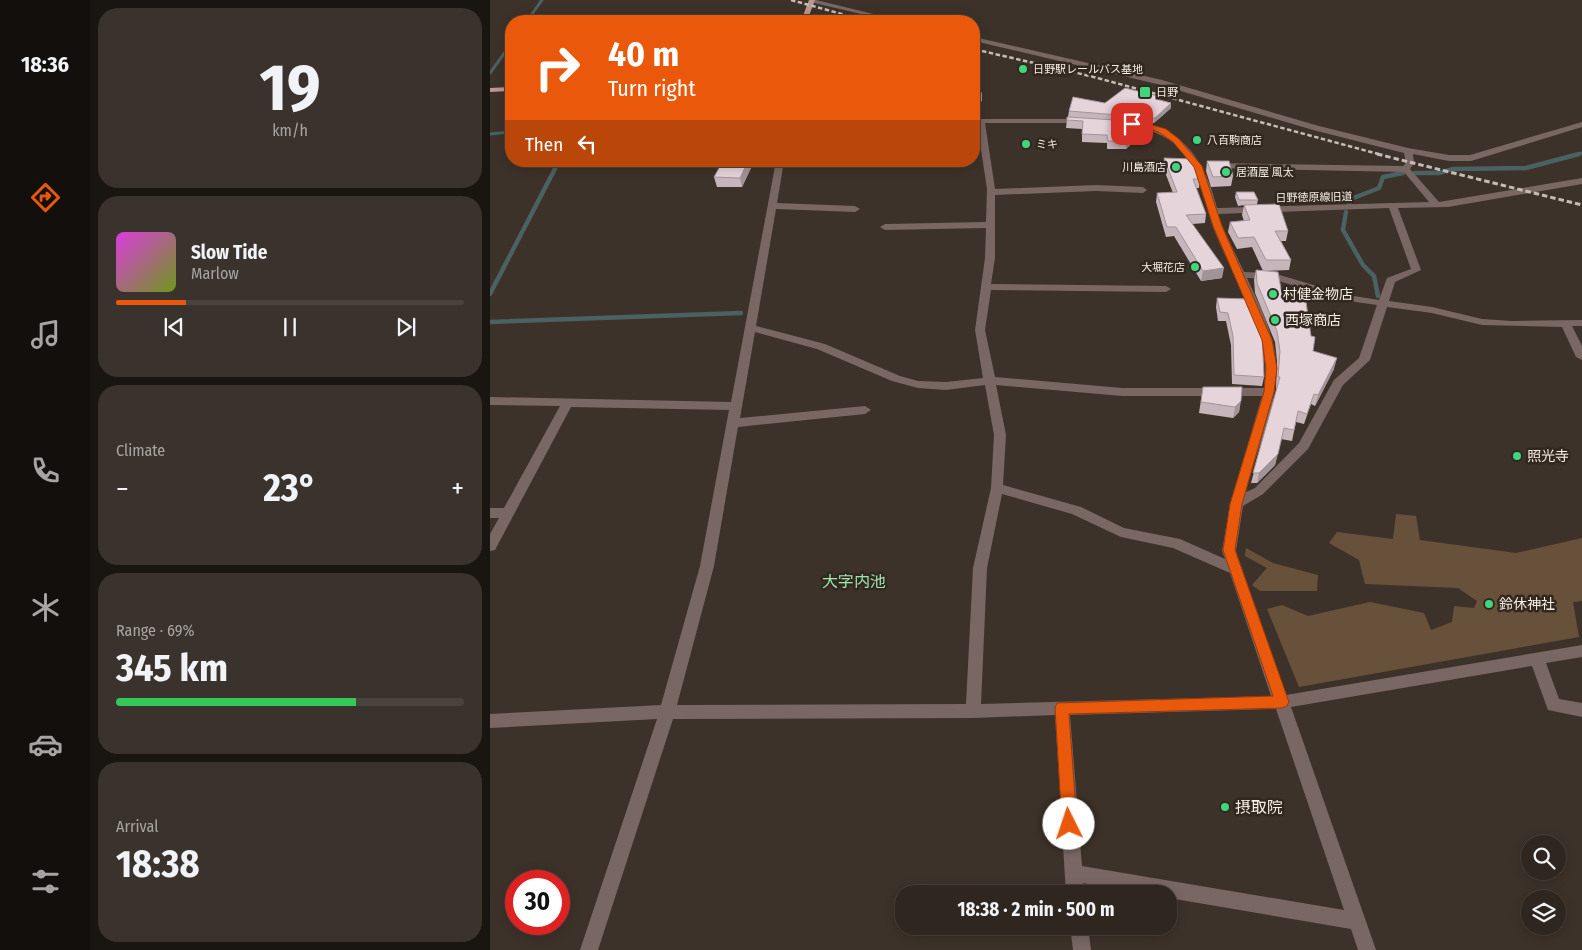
<!DOCTYPE html>
<meta charset="utf-8">
<style>
:root{--surface:#2e261f;--page:#3a322c;--text:#f1f3f6;--muted:#a7a5a4;--line:#49433d;--accent:#ea580c}
body{margin:0;font-family:"Fira Sans Condensed","Noto Sans JP",sans-serif;background:var(--page);color:var(--text);height:100vh;display:flex;flex-direction:column;font-size:19px;white-space:nowrap}
*{box-sizing:border-box;margin:0}
p{font-size:16px;color:var(--muted)}
.icon{flex:none;width:28px;height:28px;fill:none;stroke:currentColor;stroke-width:2;stroke-linecap:round;stroke-linejoin:round}
.map{position:relative;flex:1;overflow:hidden}
.panel{display:flex;flex-direction:column;gap:8px;padding:8px;background:#191511;width:400px}
.panel>*{flex:none}
.banner{position:absolute;left:15px;top:15px;width:475px;height:152px;border-radius:20px;box-shadow:0 2px 12px #0003,0 0 0 1px var(--line);background:#ea580c;color:#fff;overflow:hidden}
.controls{position:absolute;left:1031px;top:835px;display:grid;gap:10px}
.controls a{display:grid;place-items:center;width:45px;height:45px;border-radius:50%;background:var(--surface);box-shadow:0 2px 12px #0003,0 0 0 1px var(--line);font-size:25px}
.speed{position:absolute;left:15px;top:870px;display:flex;gap:10px;font-size:25px;font-weight:700;text-align:center}
.speed>*{display:grid;place-content:center;width:65px;height:65px;border-radius:50%;background:var(--surface);box-shadow:0 2px 12px #0003,0 0 0 1px var(--line);line-height:1}
.speed .limit{border:8px solid #d22;background:#fff;color:#111}
.pin{position:absolute;display:grid;place-items:center;width:42px;height:42px;color:#fff;margin:-21px;border-radius:10px;box-shadow:0 2px 8px #0006}
.me{position:absolute;width:55px;margin:-28px;rotate:356deg;stroke-linejoin:round;filter:drop-shadow(0 0 4px #0008)}
.turn{display:flex;align-items:center;gap:18px;height:105px;padding:0 20px;font-size:22px}
.turn .icon{width:65px;height:65px;stroke-width:2.5}
.turn b{display:block;font-size:35px;line-height:42px}
.then{display:flex;align-items:center;height:48px;padding:0 20px;background:#0003;gap:10px;font-size:19px}
.big{font-size:38px;font-weight:700;line-height:1.1}
.panel .widget{flex:1;display:flex;flex-direction:column;justify-content:center;gap:8px;min-width:0;padding:0 18px;border-radius:20px;background:var(--page)}
.panel .dial{align-items:center;gap:0}
.dial b{font-size:65px;line-height:1}
.song{display:flex;align-items:center;gap:15px}
.cover{width:60px;height:60px;border-radius:8px;background:linear-gradient(135deg,hsl(300 70% 55%),hsl(80 70% 35%))}
.played{height:5px;border-radius:2px;background:linear-gradient(90deg,var(--accent) 20%,var(--line) 20%)}
.keys{display:flex;justify-content:space-around;direction:ltr}
.heat{display:flex;justify-content:space-between;align-items:center;font-size:28px;direction:ltr}
.charge{height:8px;border-radius:4px;background:linear-gradient(90deg,#34c759 69%,var(--line) 0)}
.trip{position:absolute;left:405px;top:885px;width:282px;height:50px;border-radius:20px;background:var(--surface);box-shadow:0 2px 12px #0003,0 0 0 1px var(--line);font-weight:700;line-height:50px;text-align:center}
main{display:flex;flex:1;min-height:0}
.dock{display:flex;flex-direction:column;width:90px;justify-content:space-around;align-items:center;background:#120f0c;color:var(--muted)}
.dock .icon{width:35px;height:35px}
.dock .selected{color:var(--accent)}
.dock b{font-size:22px;color:var(--text)}
.map>svg:first-child{display:block}
</style>
<main>
<nav class="dock">
<b>18:36</b>
<svg class="icon selected" aria-label="directions" viewBox="0 0 24 24"><path d="M12 3l9 9-9 9-9-9zM9 14v-3h6M13 9l2 2-2 2"/></svg>
<svg class="icon" aria-label="music" viewBox="0 0 24 24"><path d="M9 18V5l10-2v13"/><circle cx="6" cy="18" r="3"/><circle cx="16" cy="16" r="3"/></svg>
<svg class="icon" aria-label="phone" viewBox="0 0 24 24"><path d="M5 4h4l2 5-3 2q2 4 5 5l2-3 5 2v4C11 20 4 13 5 4z"/></svg>
<svg class="icon" aria-label="climate" viewBox="0 0 24 24"><path d="M12 3v18M4 7l16 10M4 17L20 7"/></svg>
<svg class="icon" aria-label="car" viewBox="0 0 24 24"><path d="M5 17H2v-5l4-1 3-4h7l3 4 3 1v5h-3M9 17h6M6 11h13"/><circle cx="7" cy="17" r="2"/><circle cx="17" cy="17" r="2"/></svg>
<svg class="icon" aria-label="filters" viewBox="0 0 24 24"><path d="M4 7h16M4 17h16"/><circle cx="9" cy="7" r="2"/><circle cx="15" cy="17" r="2"/></svg>
</nav>
<section class="panel">
<div class="widget dial"><b>19</b><p>km/h</p></div>
<div class="widget">
<div class="song"><i class="cover"></i><div><b>Slow Tide</b><p>Marlow</p></div></div>
<div class="played"></div>
<div class="keys"><svg class="icon" aria-label="previous" viewBox="0 0 24 24"><path d="M18 5L8 12l10 7zM5 5v14"/></svg><svg class="icon" aria-label="pause" viewBox="0 0 24 24"><path d="M8 5v14M16 5v14"/></svg><svg class="icon" aria-label="next" viewBox="0 0 24 24"><path d="M6 5l10 7-10 7zM19 5v14"/></svg></div>
</div>
<div class="widget"><p>Climate</p>
<div class="heat"><a>−</a><b class="big">23°</b><a>+</a></div>
</div>
<div class="widget"><p>Range · 69%</p><b class="big">345 km</b><div class="charge"></div></div>
<div class="widget"><p>Arrival</p><b class="big">18:38</b></div>
</section>
<div class="map">
<svg width="1092" height="950" viewBox="0 0 1092 950">
<rect width="100%" height="100%" fill="#3d3229"/>
<path fill="#68513b" d="M906 514 926 516 930 540 1026 553 1092 538V601L1083 602 1089 637 809 687 777 609 792 605 818 616 880 602 934 613 941 630 962 622 964 606 984 608 987 601 968 588 875 584 869 560 839 543 847 532 903 539Z
M756 548 783 563 828 575 827 591H770L762 585 777 568 755 556Z"/>
<g fill="none" stroke-linecap="round" stroke-linejoin="round">
<path stroke="#4a6262" stroke-width="3" d="M37 21 52 0
M0 73 21 44
M0 134 21 132
M1084 155 1092 153"/>
<path stroke="#4a6262" stroke-width="4.5" d="M924 173H949L963 169 1036 168 1089 154
M859 204 861 199 889 188 893 177 913 173
M856 212 853 230 873 265 884 276 888 296
M0 294 69 161
M0 322 251 313"/>
<path fill="#796764" fill-rule="evenodd" d="M319 0H326L412 21H401L320 2Z
M484 37 672 80 829 126 918 148 959 155H980L1092 122V127L981 161H959L923 154 924 163 920 169 949 202 1092 178V184L958 207 908 208 931 270 905 282 899 301 942 307 992 319 1021 321 1092 320V326H1082L1092 346V360L1086 357 1072 327 992 325 942 313 897 307 880 360 853 385 818 449 773 494 753 506 746 551 796 695 1092 645V657L1056 663 1069 699 1092 703V717L1058 710 1042 666 801 707 886 950H868L861 929 679 898V894H653L593 883 594 894H576L565 715 483 718 183 719 108 950H90L167 719 0 728V714L171 705 210 566 239 410 81 407 5 550 0 551V534L9 518H0V508H14L70 406 0 405V397L241 402 286 161H294L287 203 365 206 370 209 365 212 286 209 266 326 335 344 410 376 428 381 456 382 493 378 485 330 495 258 496 228 395 230 390 227 395 224 496 222 497 189 487 123H484V119H593L597 121 593 123H495L505 189 606 185 653 187 657 190 653 193 606 191 505 195V258L501 284 676 286 681 289 676 292 501 290 495 330 505 377 632 388H774C782 329 743 280 723 227 715 205 714 179 699 159 684 138 663 130 638 125V121C648 120 659 124 668 127 704 142 718 173 727 208L939 202 914 172 722 168 721 166 725 163 913 166 916 163 914 153 823 130 667 84 484 41ZM899 208 921 269 897 278 889 300 857 295 783 273 754 272 733 228 728 214ZM757 278 782 279 852 300 887 305 869 358 844 380 809 443 765 488 756 492C766 448 792 399 785 354 781 327 768 302 757 278ZM265 332 327 349 402 381 428 388 456 390 495 385 504 435 501 488 483 568 476 704 187 705 224 566 248 427 375 414 381 410 375 406 250 418ZM506 385 632 396H772L740 504 732 551 735 559 690 539 634 528 591 507 513 485 516 435ZM512 494 582 514 631 537 683 548 740 573 781 696 491 704 497 568ZM786 709 854 910 592 866 580 715Z
M580 926H598L601 950H583Z"/>
<path fill="#bb9891" fill-rule="evenodd" d="M319 0H325L317 21H311Z
M21 87V91L0 92V88Z"/>
<path stroke="#c4bcb5" stroke-width="2.5" stroke-dasharray="4.5 2.5" stroke-linecap="butt" d="M301 0 377 21
M492 51 600 76 892 155"/>
<path stroke="#c4bcb5" stroke-width="3" stroke-dasharray="5.5 3" stroke-linecap="butt" d="M887 154 1092 205"/>
</g>
<path fill="#c6b6bc" d="M668 96V99L681 103V108L664 123H658L657 129 636 149H617V143L592 142V129L576 128 577 120 578 117 579 111 615 103Z
M674 158 710 179 709 188H706L716 214 715 223 702 224 732 278 711 281 684 236 676 237 666 202 667 193H683L673 167Z
M717 161 743 176 741 186 721 187 716 171Z
M261 168 252 187H227L224 177Z
M746 192 768 200 767 204 798 231 796 241H791L801 260 799 270 776 271 823 351 844 369 825 406 821 404 814 424 806 422 802 441 791 439 785 465 767 483H761L787 388H786L787 361 785 342 765 293 764 280 766 270 773 271 762 247 747 249 738 232 740 222 754 221 752 215 754 205 748 206 745 197Z
M727 298 758 299 774 377 772 386 742 384 741 345 736 321H728L726 307Z
M713 387H752L749 412 743 418 709 413Z"/>
<path fill="#a19499" d="M492 93V101L486 105 484 117V107L486 96Z
M681 103V108L664 123 665 118Z
M658 122 657 129 636 149V141Z
M253 161H260L261 168 252 187 250 178Z
M734 268 732 278 711 281 713 271Z
M847 358 844 369 825 406 828 395Z
M751 401 749 412 743 418 745 407Z
M788 454 785 465 767 483 769 473Z"/>
<path fill="#e6d4db" stroke="#a19499" d="M635 88 668 96 665 99 681 103 665 118 579 111 583 97 615 103Z
M484 93H492L486 96 484 107Z
M577 117 658 122 636 141H618L617 135 592 134 593 121 577 120Z
M674 158 703 159 710 179H703L716 214 696 215 734 268 713 271 686 227H677L667 193 687 192Z
M233 161H258L250 178 224 177Z
M717 161H739L743 176 723 177Z
M746 192H764L768 200H749Z
M789 204 798 231H785L801 260H776L764 237 748 238 740 222 760 220 754 205Z
M766 270 788 272 793 300 816 302 821 336 825 337 823 351 847 358 828 395 824 394 817 414 808 411 804 430 794 428 788 454 769 473H763L790 377H788L790 351 787 331 767 283Z
M727 298 758 299 772 332 774 377 744 375 743 336 738 313 730 312Z
M713 387H752L751 401 745 407 711 402Z"/>
<path fill="#ea580c" stroke="#983908" d="M642 121 656 123 676 129 689 139 712 166 732 226 782 340 787 368 784 392 752 504 745 550 799 702 797 706 792 708 579 714 587 824 585 829 579 831 574 829 572 824 565 708 567 703 783 696 733 550 740 504 774 392 776 368 772 340 723 226 704 167 683 142 670 133 655 127 640 125 639 124Z"/>
<g fill="#3fd77d" stroke="#33281f" stroke-width="2">
<circle cx="533" cy="69" r="5"/>
<rect x="649" y="86" width="12" height="12" rx="2.5"/>
<circle cx="707" cy="140" r="5"/>
<circle cx="536" cy="144" r="5"/>
<circle cx="686" cy="167" r="5"/>
<circle cx="736" cy="172" r="5"/>
<circle cx="705" cy="267" r="5"/>
<circle cx="783" cy="294" r="5"/>
<circle cx="785" cy="320" r="5"/>
<circle cx="1027" cy="456" r="5"/>
<circle cx="999" cy="604" r="5"/>
<circle cx="735" cy="807" r="5"/>
</g>
<g text-anchor="middle" stroke-width="5" stroke-linejoin="round" paint-order="stroke">
<g font-size="11" fill="#f5eee7" stroke="#33281f" text-anchor="start">
<text x="543" y="73">日野駅レールバス基地</text>
<text x="666" y="96">日野</text>
<text x="717" y="144">八百駒商店</text>
<text x="546" y="148">ミキ</text>
<text x="676" y="171" text-anchor="end">川島酒店</text>
<text x="746" y="176">居酒屋 風太</text>
<text x="695" y="271" text-anchor="end">大堀花店</text>
</g>
<g font-size="11" fill="#f5eee7" stroke="#33281f">
<text transform="translate(824 197) rotate(-1)" y="4">日野徳原線旧道</text>
</g>
<g font-size="14" fill="#f5eee7" stroke="#33281f" text-anchor="start">
<text x="793" y="299">村健金物店</text>
<text x="795" y="325">西塚商店</text>
<text x="1037" y="461">照光寺</text>
<text x="1009" y="609">鈴休神社</text>
</g>
<g font-size="16" fill="#9de4b1" stroke="#33281f">
<text x="364" y="587">大字内池</text>
</g>
<g font-size="16" fill="#f5eee7" stroke="#33281f" text-anchor="start">
<text x="745" y="813">摂取院</text>
</g>
</g>
</svg>
<div class="controls">
<a><svg class="icon" aria-label="search" viewBox="0 0 24 24"><circle cx="10" cy="10" r="6"/><path d="M15 15l6 6"/></svg></a>
<a><svg class="icon" aria-label="layers" viewBox="0 0 24 24"><path d="M12 4l9 5-9 5-9-5zM3 14l9 5 9-5"/></svg></a>
</div>
<div class="speed"><div class="limit">30</div></div>
<div class="pin" style="left:642px;top:124px;background:#d93025"><svg class="icon" aria-label="arrive" viewBox="0 0 24 24"><path d="M6 21V4h12l-3 4 3 4H6"/></svg></div>
<svg class="me" style="left:579px;top:824px" viewBox="-20 -20 40 40"><circle r="19" fill="#fff"/><path d="M0-13L10 11 0 6-10 11z" fill="#ea580c"/></svg>
<div class="trip">18:38 · 2 min · 500 m</div>
<div class="banner">
<div class="turn"><svg class="icon" aria-label="right" viewBox="0 0 24 24"><path d="M7 20v-9h11M14 6l5 5-5 5"/></svg><div><b>40 m</b>Turn right</div></div>
<div class="then">Then<svg class="icon" aria-label="left" viewBox="0 0 24 24"><path d="M17 20v-9H6M10 6l-5 5 5 5"/></svg></div>
</div>
</div>
</main>
